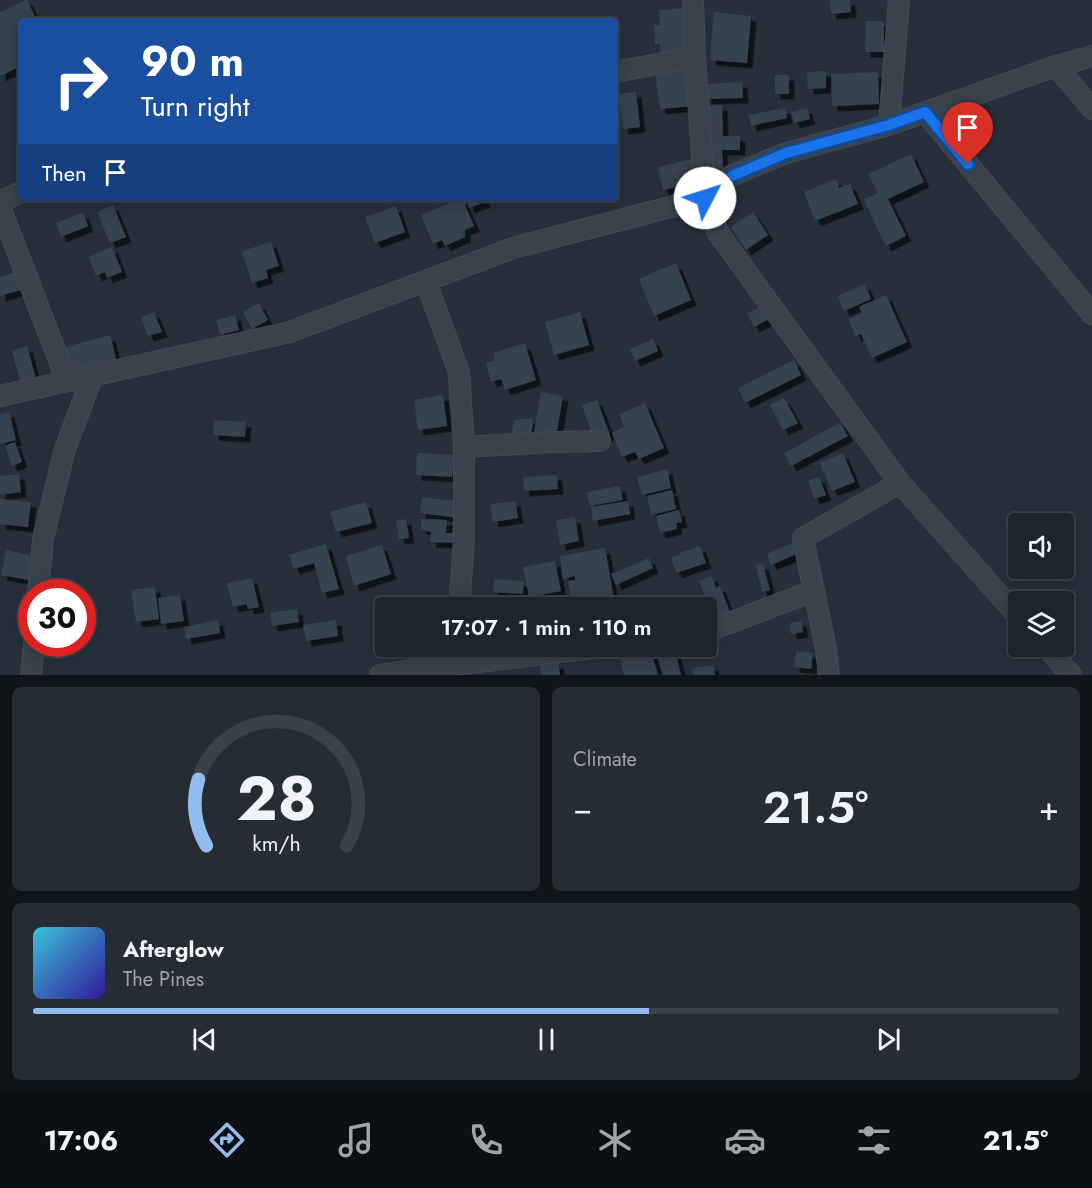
<!DOCTYPE html>
<meta charset="utf-8">
<style>
:root{--surface:#1c242c;--page:#252c34;--text:#f1f3f6;--muted:#a0a4a9;--line:#3a4148;--accent:#93bcee}
body{margin:0;font-family:Jost,sans-serif;background:var(--page);color:var(--text);height:100vh;display:flex;flex-direction:column;font-size:22px;white-space:nowrap}
*{box-sizing:border-box;margin:0}
p{font-size:20px;color:var(--muted)}
.icon{flex:none;width:33px;height:33px;fill:none;stroke:currentColor;stroke-width:2;stroke-linecap:round;stroke-linejoin:round}
.map{position:relative;height:675px;overflow:hidden}
.details{display:flex;flex-direction:column;gap:12px;padding:12px;background:#0f1418;flex:1}
.details>*{flex:none}
.top-card{position:absolute;left:18px;top:18px;width:600px;height:183px;border-radius:6px;box-shadow:0 3px 15px #0003,0 0 0 2px var(--line);background:#1a4fa0;color:#fff;overflow:hidden}
.tools{position:absolute;left:1008px;top:513px;display:grid;gap:12px}
.tools a{display:grid;place-items:center;width:66px;height:66px;border-radius:6px;background:var(--surface);box-shadow:0 3px 15px #0003,0 0 0 2px var(--line);font-size:30px}
.speed{position:absolute;left:18px;top:579px;display:flex;gap:12px;font-size:30px;font-weight:700;text-align:center}
.speed>*{display:grid;place-content:center;width:78px;height:78px;border-radius:50%;background:var(--surface);box-shadow:0 3px 15px #0003,0 0 0 2px var(--line);line-height:1}
.speed .limit{border:9px solid #d22;background:#fff;color:#111}
.pin{position:absolute;display:grid;place-items:center;width:51px;height:51px;color:#fff;margin:-62px -26px;border-radius:50% 50% 50% 0;rotate:-45deg;box-shadow:0 0 6px #0007}
.pin .icon{rotate:45deg}
.me{position:absolute;width:66px;margin:-33px;rotate:50deg;stroke-linejoin:round;filter:drop-shadow(0 0 4px #0008)}
.turn{display:flex;align-items:center;gap:21px;height:126px;padding:0 24px;font-size:27px}
.turn .icon{width:78px;height:78px;stroke-width:2.5}
.turn b{display:block;font-size:42px;line-height:51px}
.then{display:flex;align-items:center;height:57px;padding:0 24px;background:#0003;gap:12px;font-size:22px}
.big{font-size:45px;font-weight:600;line-height:1.1}
.details .widget{flex:1;display:flex;flex-direction:column;justify-content:center;gap:9px;min-width:0;padding:0 21px;border-radius:9px;background:var(--page)}
.details .dial{align-items:center;gap:0}
.dial svg{height:156px;overflow:visible;fill:none;stroke:var(--line);stroke-width:7;stroke-linecap:round;text-anchor:middle}
.dial text{fill:var(--text);stroke:none}
.song{display:flex;align-items:center;gap:18px}
.cover{width:72px;height:72px;border-radius:9px;background:linear-gradient(135deg,hsl(190 70% 55%),hsl(250 70% 35%))}
.played{height:6px;border-radius:3px;background:linear-gradient(90deg,var(--accent) 60%,var(--line) 60%)}
.keys{display:flex;justify-content:space-around;direction:ltr}
.heat{display:flex;justify-content:space-between;align-items:center;font-size:33px;direction:ltr}
.details .tiles{flex:1;display:grid;gap:12px;grid-template-columns:1fr 1fr}
.widget:last-child{grid-column:span 2}
.trip{position:absolute;left:375px;top:597px;width:342px;height:60px;border-radius:6px;background:var(--surface);box-shadow:0 3px 15px #0003,0 0 0 2px var(--line);font-weight:600;line-height:60px;text-align:center}
.dock{display:flex;height:96px;justify-content:space-around;align-items:center;background:#0b0e12;color:var(--muted)}
.dock .icon{width:42px;height:42px}
.dock .current{color:var(--accent)}
.dock b{font-size:27px;color:var(--text)}
.map>svg:first-child{display:block}
</style>
<div class="map">
<svg width="1092" height="675" viewBox="0 0 1092 675">
<defs>
<filter id="shadow"><feDropShadow dx="5.5" dy="5.5" stdDeviation="0" flood-color="#0009"/></filter>
</defs>
<rect width="100%" height="100%" fill="#26303b"/>
<path fill="#35424f" filter="url(#shadow)" d="M25 0H27L37 21H21V66L0 76V12Z
M830 0H850L851 12 831 14Z
M687 8 690 53 661 55 660 44H655L654 25H660L659 10Z
M714 12 751 16 747 63 710 60Z
M866 21H884V52H865Z
M687 67 692 106 660 109 655 70Z
M826 71V88L808 89 807 72Z
M878 72 879 104 832 106 831 74Z
M775 75H789V94H775Z
M742 82 743 98 706 99 705 84Z
M636 92 640 127 623 129 618 94Z
M722 105 723 136H740V150H722L723 169H705L704 106Z
M785 108 787 118 751 126 749 115Z
M807 108 810 119 794 123 791 112Z
M911 154 924 182 888 199 906 236 886 246 864 200 878 193 868 174Z
M697 158 702 181 663 190 658 167Z
M836 179 839 188 850 184 858 204 815 221 804 192Z
M462 198 474 226 465 230V237L445 246 442 240 433 244 421 215Z
M466 198H484L485 202 469 208Z
M113 205 126 237 110 243 97 212Z
M396 206 405 232 375 243 365 217Z
M83 212 88 226 61 237 56 223Z
M753 212 768 235 746 250 731 227Z
M271 242 279 266 266 270 268 278 252 283 242 251Z
M112 247 122 272 107 278 105 272 96 276 89 257Z
M676 263 691 300 654 316 639 279Z
M19 271 24 289 0 296V277Z
M865 284 871 299 844 311 838 296Z
M886 295 907 342 872 358 861 334 856 336 848 319 862 313 859 307Z
M259 303 268 320 252 329 243 312Z
M762 306 769 319 754 327 747 313Z
M154 312 162 332 148 336 141 317Z
M580 312 589 345 554 355 545 322Z
M235 315 239 330 220 335 216 320Z
M110 335 117 363 74 374 66 347Z
M653 339 658 351 635 361 630 349Z
M525 343 536 380 505 390 501 379 491 382 486 363 495 360 493 353Z
M27 346 37 383 22 388 12 351Z
M794 360 801 375 745 403 738 388Z
M541 392 563 396 555 442 533 438Z
M443 395 447 426 418 430 414 400Z
M784 398 798 423 783 430 770 405Z
M597 400 610 435 594 440 582 405Z
M645 403 664 448 639 459 635 452 622 457 612 433 624 427 619 414Z
M9 412 16 440 0 444V414Z
M533 418 531 439 511 440 514 420Z
M214 420 246 422 245 437 213 435Z
M840 423 848 436 791 466 784 453Z
M15 442 22 462 12 466 5 446Z
M417 453 454 455 452 477 416 475Z
M843 453 855 482 832 491 820 463Z
M667 469 671 488 642 495 637 477Z
M19 474 21 492 0 495V476Z
M557 475 558 489 524 491 523 477Z
M819 477 826 495 814 499 808 481Z
M620 486 623 500 590 506 587 492Z
M672 490 676 509 651 515 647 496Z
M422 497 462 502 460 518 420 513Z
M0 499 31 502 28 527 0 524Z
M515 501 518 518 493 522 490 504Z
M628 501 630 514 593 521 591 507Z
M366 502 372 523 336 532 330 512Z
M679 510 682 522 676 523 677 529 660 533 656 516Z
M575 517 579 541 560 545 556 520Z
M406 519 409 538 399 539 396 521Z
M421 519 447 520 446 533H459L458 543 430 542 431 532 421 529Z
M797 541 801 552 771 565 767 554Z
M326 544 339 589 322 593 314 563 294 569 289 555Z
M382 545 391 574 354 586 346 556Z
M700 546 706 563 676 573 671 558 680 555 679 553Z
M605 548 615 605 598 608H584L571 598 568 581 575 580V576L563 579 560 556Z
M6 550 39 557 34 581 1 575Z
M649 558 653 568 616 585 611 574Z
M555 561 561 591 529 597 523 567Z
M763 564 770 590 762 592 756 565Z
M712 576 716 588 720 586 731 615 714 621 699 581Z
M252 578 259 607 248 609 247 604 233 607 227 583Z
M494 579 524 581 523 594 493 592Z
M155 587 159 619 136 622 131 590Z
M180 595 184 621 161 624 158 598Z
M86 598 88 621 82 622V599Z
M297 609 299 622 272 626 270 613Z
M218 620 220 633 186 639 184 627Z
M336 620 338 636 306 641 303 625Z
M801 621 803 632 791 634 790 623Z
M666 646H674L681 675H663L656 649Z
M651 651 658 675H624L620 659Z
M796 651 813 653 811 669 794 667Z
M558 663 560 675H541L540 666Z
M713 665 715 675H693L692 668Z"/>
<g fill="none" stroke-linecap="round" stroke-linejoin="round">
<g stroke="#434b55" stroke-width="22">
<path id="street" d="M693 0 695 57 705 198 718 233 900 483 1018 616
M1056 66 1092 109
M615 72 695 57
M925 112 1092 314
M889 125 899 0
M0 202 21 192
M0 207 67 381
M426 281 459 373 464 447V538L460 597 457 608
M0 396 290 332 513 248 705 198 731 176 786 153 889 125 1056 66 1092 56
M464 447 555 442 600 441
M38 592 43 539 65 449 93 375
M713 629 813 591
M1046 646 1071 675
M413 673V670L436 646
M31 675 34 644
M380 675 413 670 601 647
M829 675 826 649 803 538 900 483"/>
</g>
<use href="#street" stroke="#3a424c" stroke-width="20"/>
</g>
<g fill="none" stroke-linecap="round" stroke-linejoin="round">
<g stroke="#114b97" stroke-width="15">
<path id="route" d="M705 198 732 176 786 153 889 125 925 112 968 164"/>
</g>
<use href="#route" stroke="#1a73e8" stroke-width="10"/>
</g>
</svg>
<div class="tools">
<a><svg class="icon" aria-label="sound" viewBox="0 0 24 24"><path d="M4 9h4l5-4v14l-5-4H4zM17 9q2 3 0 6"/></svg></a>
<a><svg class="icon" aria-label="layers" viewBox="0 0 24 24"><path d="M12 4l9 5-9 5-9-5zM3 14l9 5 9-5"/></svg></a>
</div>
<div class="speed"><div class="limit">30</div></div>
<div class="pin" style="left:968px;top:164px;background:#d93025"><svg class="icon" aria-label="arrive" viewBox="0 0 24 24"><path d="M6 21V4h12l-3 4 3 4H6"/></svg></div>
<svg class="me" style="left:705px;top:198px" viewBox="-20 -20 40 40"><circle r="19" fill="#fff"/><path d="M0-13L10 11 0 6-10 11z" fill="#1a73e8"/></svg>
<div class="trip">17:07 · 1 min · 110 m</div>
<div class="top-card">
<div class="turn"><svg class="icon" aria-label="right" viewBox="0 0 24 24"><path d="M7 20v-9h11M14 6l5 5-5 5"/></svg><div><b>90 m</b>Turn right</div></div>
<div class="then">Then<svg class="icon" aria-label="arrive" viewBox="0 0 24 24"><path d="M6 21V4h12l-3 4 3 4H6"/></svg></div>
</div>
</div>
<section class="details">
<div class="tiles">
<div class="widget dial"><svg viewBox="0 0 100 80">
<path d="M14 69A42 42 0 1 1 86 69"/>
<path d="M14 69A42 42 0 0 1 10 35" stroke="#93bcee"/>
<text x="50" y="56" font-size="32" font-weight="700">28</text>
<text x="50" y="72" font-size="11">km/h</text>
</svg></div>
<div class="widget"><p>Climate</p>
<div class="heat"><a>−</a><b class="big">21.5°</b><a>+</a></div>
</div>
<div class="widget">
<div class="song"><i class="cover"></i><div><b>Afterglow</b><p>The Pines</p></div></div>
<div class="played"></div>
<div class="keys"><svg class="icon" aria-label="previous" viewBox="0 0 24 24"><path d="M18 5L8 12l10 7zM5 5v14"/></svg><svg class="icon" aria-label="pause" viewBox="0 0 24 24"><path d="M8 5v14M16 5v14"/></svg><svg class="icon" aria-label="next" viewBox="0 0 24 24"><path d="M6 5l10 7-10 7zM19 5v14"/></svg></div>
</div>
</div>
</section>
<nav class="dock">
<b>17:06</b>
<svg class="icon current" aria-label="directions" viewBox="0 0 24 24"><path d="M12 3l9 9-9 9-9-9zM9 14v-3h6M13 9l2 2-2 2"/></svg>
<svg class="icon" aria-label="music" viewBox="0 0 24 24"><path d="M9 18V5l10-2v13"/><circle cx="6" cy="18" r="3"/><circle cx="16" cy="16" r="3"/></svg>
<svg class="icon" aria-label="phone" viewBox="0 0 24 24"><path d="M5 4h4l2 5-3 2q2 4 5 5l2-3 5 2v4C11 20 4 13 5 4z"/></svg>
<svg class="icon" aria-label="climate" viewBox="0 0 24 24"><path d="M12 3v18M4 7l16 10M4 17L20 7"/></svg>
<svg class="icon" aria-label="car" viewBox="0 0 24 24"><path d="M5 17H2v-5l4-1 3-4h7l3 4 3 1v5h-3M9 17h6M6 11h13"/><circle cx="7" cy="17" r="2"/><circle cx="17" cy="17" r="2"/></svg>
<svg class="icon" aria-label="filters" viewBox="0 0 24 24"><path d="M4 7h16M4 17h16"/><circle cx="9" cy="7" r="2"/><circle cx="15" cy="17" r="2"/></svg>
<b>21.5°</b>
</nav>
